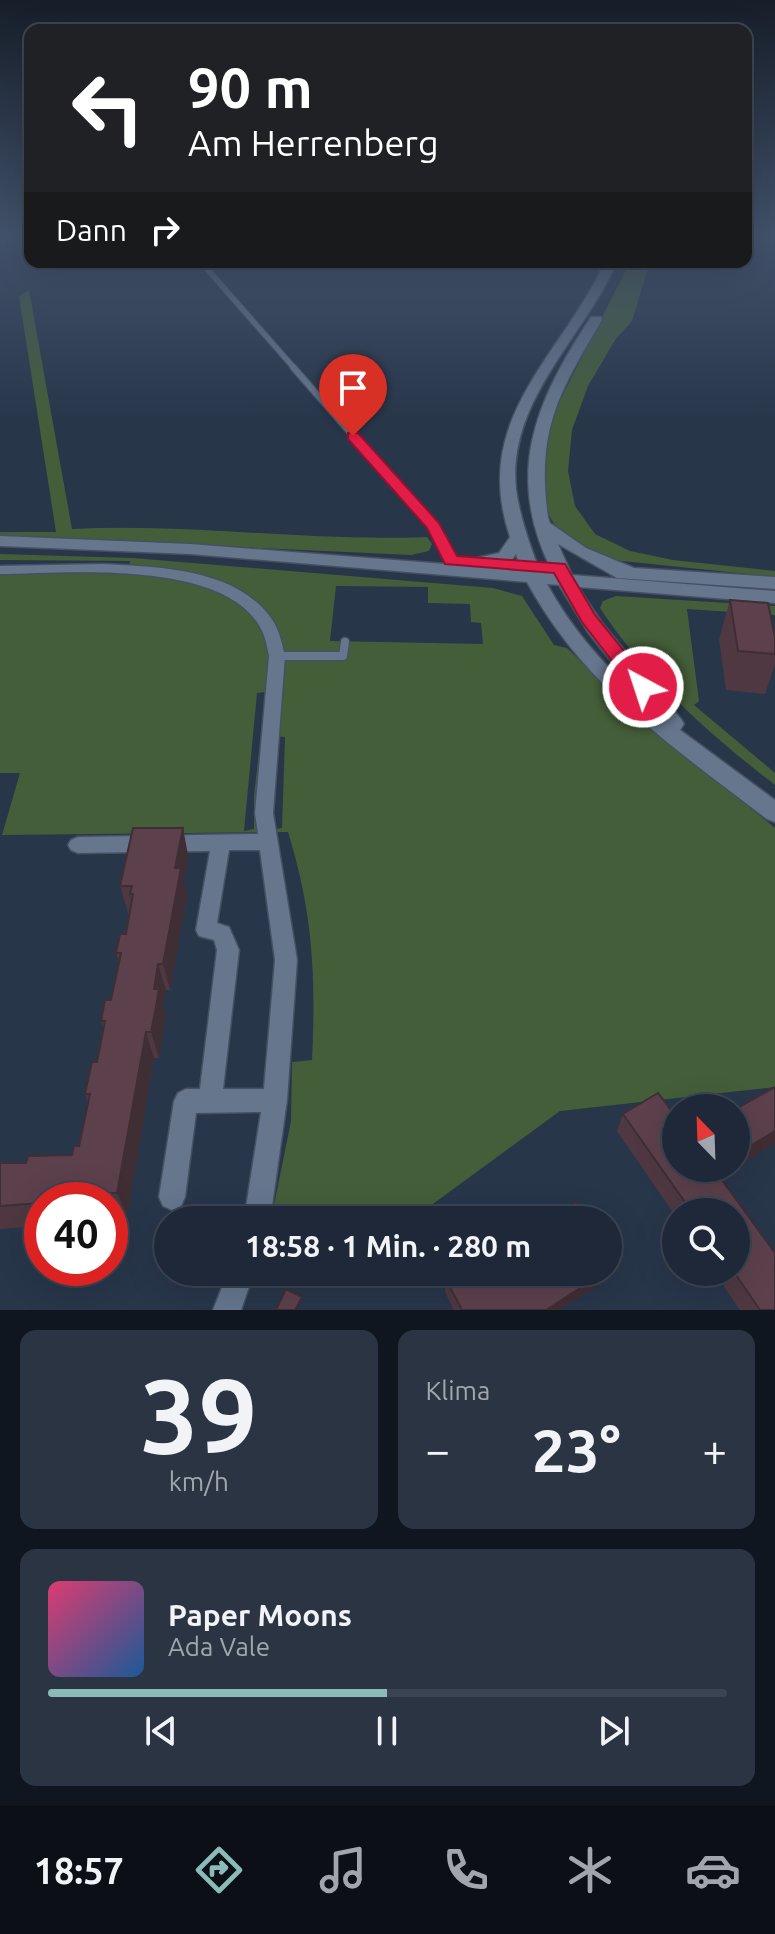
<!DOCTYPE html>
<html lang="de">
<meta charset="utf-8">
<style>
:root{--surface:#1e2838;--page:#2b3443;--text:#f1f3f6;--muted:#a1a6ae;--line:#3c4453;--accent:#8bbbb9}
body{margin:0;font-family:Ubuntu,sans-serif;background:var(--page);color:var(--text);height:100vh;display:flex;flex-direction:column;font-size:30px;white-space:nowrap}
*{box-sizing:border-box;margin:0}
p{font-size:26px;color:var(--muted)}
.icon{flex:none;width:44px;height:44px;fill:none;stroke:currentColor;stroke-width:2;stroke-linecap:round;stroke-linejoin:round}
.map{position:relative;height:1310px;overflow:hidden}
.details{display:flex;flex-direction:column;gap:20px;padding:20px;background:#10161f;flex:1}
.details>*{flex:none}
.guide{position:absolute;left:24px;top:24px;width:728px;height:244px;border-radius:16px;box-shadow:0 8px 32px #0002,0 0 0 2px var(--line);background:#202124;color:#fff;overflow:hidden}
.needle{width:52px;rotate:337deg}
.tools{position:absolute;left:662px;top:1094px;display:grid;gap:16px}
.tools a{display:grid;place-items:center;width:88px;height:88px;border-radius:50%;background:var(--surface);box-shadow:0 8px 32px #0002,0 0 0 2px var(--line);font-size:40px}
.speed{position:absolute;left:24px;top:1182px;display:flex;gap:16px;font-size:40px;font-weight:700;text-align:center}
.speed>*{display:grid;place-content:center;width:104px;height:104px;border-radius:50%;background:var(--surface);box-shadow:0 8px 32px #0002,0 0 0 2px var(--line);line-height:1}
.speed .limit{border:12px solid #d22;background:#fff;color:#111}
.pin{position:absolute;display:grid;place-items:center;width:68px;height:68px;color:#fff;margin:-82px -34px;border-radius:50% 50% 50% 0;rotate:-45deg;box-shadow:0 0 8px #0007}
.pin .icon{rotate:45deg}
.me{position:absolute;width:88px;margin:-44px;rotate:320deg;stroke-linejoin:round;filter:drop-shadow(0 0 6px #0008)}
.turn{display:flex;align-items:center;gap:28px;height:168px;padding:0 32px;font-size:36px}
.turn .icon{width:104px;height:104px;stroke-width:2.5}
.turn b{display:block;font-size:56px;line-height:68px}
.then{display:flex;align-items:center;height:76px;padding:0 32px;background:#0003;gap:16px;font-size:30px}
.big{font-size:60px;font-weight:600;line-height:1.1}
.details .card{flex:1;display:flex;flex-direction:column;justify-content:center;gap:12px;min-width:0;padding:0 28px;border-radius:16px;background:var(--page)}
.details .dial{align-items:center;gap:0}
.dial b{font-size:104px;line-height:1}
.song{display:flex;align-items:center;gap:24px}
.cover{width:96px;height:96px;border-radius:12px;background:linear-gradient(135deg,hsl(340 70% 55%),hsl(210 70% 35%))}
.played{height:8px;border-radius:4px;background:linear-gradient(90deg,var(--accent) 50%,var(--line) 50%)}
.keys{display:flex;justify-content:space-around;direction:ltr}
.heat{display:flex;justify-content:space-between;align-items:center;font-size:44px;direction:ltr}
.details .tiles{flex:1;display:grid;gap:20px;grid-template-columns:1fr 1fr}
.card:last-child{grid-column:span 2}
.trip{position:absolute;left:154px;top:1206px;width:468px;height:80px;border-radius:40px;background:var(--surface);box-shadow:0 8px 32px #0002,0 0 0 2px var(--line);font-weight:600;line-height:80px;text-align:center}
.dock{display:flex;height:128px;justify-content:space-around;align-items:center;background:#0c1016;color:var(--muted)}
.dock .icon{width:56px;height:56px}
.dock .selected{color:var(--accent)}
.dock b{font-size:36px;color:var(--text)}
.map>svg:first-child{display:block}
</style>
<div class="map">
<svg width="775" height="1310" viewBox="0 0 775 1310">
<rect width="100%" height="100%" fill="#28364a"/>
<path fill="#445e39" fill-rule="evenodd" d="M630 262H650L632 321 615 340 588 386 572 430 568 471 575 506 595 534 630 551 673 560 775 571V577L613 560 586 549 556 527 547 512 542 458 552 416Z
M29 290 72 529C191 523 309 542 427 537L432 544 429 551 411 555 0 536V532H56L19 296Z
M0 554 133 558 493 588 522 596 554 645 567 648 639 718 775 828V1087L560 1111 411 1220H271L291 1121 292 1062 312 1060C316 976 313 913 288 832L2 835 20 773H0V565L129 566 130 561 0 560ZM336 586 428 587V603L470 604 471 622 481 623 483 644 330 641ZM266 692 254 795V829L244 831 257 693ZM275 736 285 737 282 828 269 830Z
M616 596 775 606V615L687 609 699 701 694 705 775 773V785C709 734 646 678 600 608L603 601Z"/>
<g fill="none" stroke-linecap="round" stroke-linejoin="round">
<g stroke="#455162" stroke-width="7">
<path id="lane-far2" d="M201 262 295 369"/>
</g>
<g stroke="#455162" stroke-width="8">
<path id="lane-far1" d="M293 367 437 532"/>
</g>
<g stroke="#455162" stroke-width="11">
<path id="lane" d="M436 530 451 561
M277 656H343L345 642"/>
</g>
<g stroke="#455162" stroke-width="3">
<path id="street" d="M103 564C159 567 238 568 273 621 280 632 282 644 285 656L273 813 297 960 287 1100 270 1220H244L261 1112 196 1113 185 1197 181 1206 172 1210 163 1206 159 1197 174 1101 178 1093 186 1089H200L217 950 214 940 199 936 196 930 210 851 78 853 71 850 68 845 71 840 78 837 258 834 255 813 269 656C267 646 265 635 260 627 222 559 67 573 0 574V566ZM229 850H260L275 960 264 1089H223L239 950 229 927 217 923Z
M228 1272H254L241 1310H213Z"/>
</g>
<g stroke="#455162" stroke-width="3">
<path id="secondary" d="M605 262H617C584 337 507 401 516 489 520 518 530 545 540 572L553 573C503 475 535 402 591 317H601L602 320C559 392 536 430 548 517L550 523 586 548 634 568 775 577V589L617 578 558 544 572 575 775 591V603L578 587 602 623 681 719 684 724 680 730 775 800V822L767 819C674 748 584 687 527 582L190 554 0 546V536L190 544 471 566 469 563 472 559 499 553 510 537C470 418 560 359 605 262ZM516 554 521 571 483 567 511 561ZM547 584 559 585 588 632 637 694C600 662 570 626 547 584Z"/>
</g>
<use href="#lane-far2" stroke="#65768d" stroke-width="5"/>
<use href="#lane-far1" stroke="#65768d" stroke-width="6"/>
<use href="#lane" stroke="#65768d" stroke-width="8"/>
<use href="#street" fill="#65768d" fill-rule="evenodd"/>
<use href="#secondary" fill="#65768d" fill-rule="evenodd"/>
</g>
<path fill="#4f3841" d="M730 600 775 637V665L765 694 726 690 719 639Z
M188 855 184 880 187 896 170 990H166L163 1005 166 1015 163 1033 159 1058H154L127 1216H110V1200H42V1226L0 1229V1163H26L72 1155 79 1146 88 1103 85 1094 97 1062 104 1030 101 1021 111 1000 119 962 116 953 126 934 130 913H128L120 886Z
M775 1087V1143L741 1164 736 1157V1109Z
M658 1093 676 1117V1168H713L775 1253V1310H740L714 1272H736V1212H676V1217L617 1131 623 1114Z
M616 1265 611 1277 559 1310H454L445 1292 446 1280Z"/>
<path fill="#402e35" d="M183 828 188 855 184 880 187 896 170 990 163 964 175 868Z
M158 964 166 990 163 1005 166 1015 159 1058 151 1032 154 989Z
M146 1032 154 1058 127 1216 117 1193Z
M775 1131V1143L741 1164 750 1146Z
M616 1265 611 1277 559 1310H546L605 1272H608V1270Z"/>
<path fill="#5c414c" stroke="#402e35" stroke-width="2" d="M730 600 768 603 775 637V654L738 651Z
M133 828H183L175 868H181L163 964H158L154 989H159L156 1007 151 1032H146L117 1193H63L62 1200H42V1203L0 1206V1163H26L28 1156 72 1155 74 1146H79L90 1094H85L92 1062H97L105 1021H101L105 1000H111L121 953H116L120 934H126L133 894H130L132 886H120Z
M775 1087V1131L750 1146 736 1127V1109Z
M658 1093 676 1117V1168H713L775 1253V1310H760L734 1272H736V1212H692L623 1114Z
M576 1202 588 1220H546Z
M608 1253 616 1265 608 1270Z
M460 1272H605L546 1310H462L446 1280Z
M286 1289 302 1297 295 1310H276Z"/>
<linearGradient id="sky" x2="0" y2="1"><stop stop-color="#161e29"/><stop offset="0.56" stop-color="#42526b"/><stop offset="1" stop-color="#42526b" stop-opacity="0"/></linearGradient>
<rect width="775" height="421" fill="url(#sky)"/>
<path fill="#e11d48" stroke="#92132f" stroke-width="2" d="M348 433H358L439 523 457 556 565 564 595 615 649 682V692H636L582 622 554 573 445 564 427 528 348 439Z"/>
</svg>
<div class="tools">
<a><svg class="needle" viewBox="-14 -14 28 28"><path d="M0-13l5 13h-10z" fill="#e53935"/><path d="M0 13l5-13h-10z" fill="#a1a6ae"/></svg></a>
<a><svg class="icon" aria-label="search" viewBox="0 0 24 24"><circle cx="10" cy="10" r="6"/><path d="M15 15l6 6"/></svg></a>
</div>
<div class="speed"><div class="limit">40</div></div>
<div class="pin" style="left:353px;top:436px;background:#d93025"><svg class="icon" aria-label="arrive" viewBox="0 0 24 24"><path d="M6 21V4h12l-3 4 3 4H6"/></svg></div>
<svg class="me" style="left:643px;top:687px" viewBox="-20 -20 40 40"><circle r="17" fill="#e11d48" stroke="#fff" stroke-width="3"/><path d="M0-11L8 9 0 5-8 9z" fill="#fff"/></svg>
<div class="trip">18:58 · 1 Min. · 280 m</div>
<div class="guide">
<div class="turn"><svg class="icon" aria-label="left" viewBox="0 0 24 24"><path d="M17 20v-9H6M10 6l-5 5 5 5"/></svg><div><b>90 m</b>Am Herrenberg</div></div>
<div class="then">Dann<svg class="icon" aria-label="right" viewBox="0 0 24 24"><path d="M7 20v-9h11M14 6l5 5-5 5"/></svg></div>
</div>
</div>
<section class="details">
<div class="tiles">
<div class="card dial"><b>39</b><p>km/h</p></div>
<div class="card"><p>Klima</p>
<div class="heat"><a>−</a><b class="big">23°</b><a>+</a></div>
</div>
<div class="card">
<div class="song"><i class="cover"></i><div><b>Paper Moons</b><p>Ada Vale</p></div></div>
<div class="played"></div>
<div class="keys"><svg class="icon" aria-label="previous" viewBox="0 0 24 24"><path d="M18 5L8 12l10 7zM5 5v14"/></svg><svg class="icon" aria-label="pause" viewBox="0 0 24 24"><path d="M8 5v14M16 5v14"/></svg><svg class="icon" aria-label="next" viewBox="0 0 24 24"><path d="M6 5l10 7-10 7zM19 5v14"/></svg></div>
</div>
</div>
</section>
<nav class="dock">
<b>18:57</b>
<svg class="icon selected" aria-label="directions" viewBox="0 0 24 24"><path d="M12 3l9 9-9 9-9-9zM9 14v-3h6M13 9l2 2-2 2"/></svg>
<svg class="icon" aria-label="music" viewBox="0 0 24 24"><path d="M9 18V5l10-2v13"/><circle cx="6" cy="18" r="3"/><circle cx="16" cy="16" r="3"/></svg>
<svg class="icon" aria-label="phone" viewBox="0 0 24 24"><path d="M5 4h4l2 5-3 2q2 4 5 5l2-3 5 2v4C11 20 4 13 5 4z"/></svg>
<svg class="icon" aria-label="climate" viewBox="0 0 24 24"><path d="M12 3v18M4 7l16 10M4 17L20 7"/></svg>
<svg class="icon" aria-label="car" viewBox="0 0 24 24"><path d="M5 17H2v-5l4-1 3-4h7l3 4 3 1v5h-3M9 17h6M6 11h13"/><circle cx="7" cy="17" r="2"/><circle cx="17" cy="17" r="2"/></svg>
</nav>
